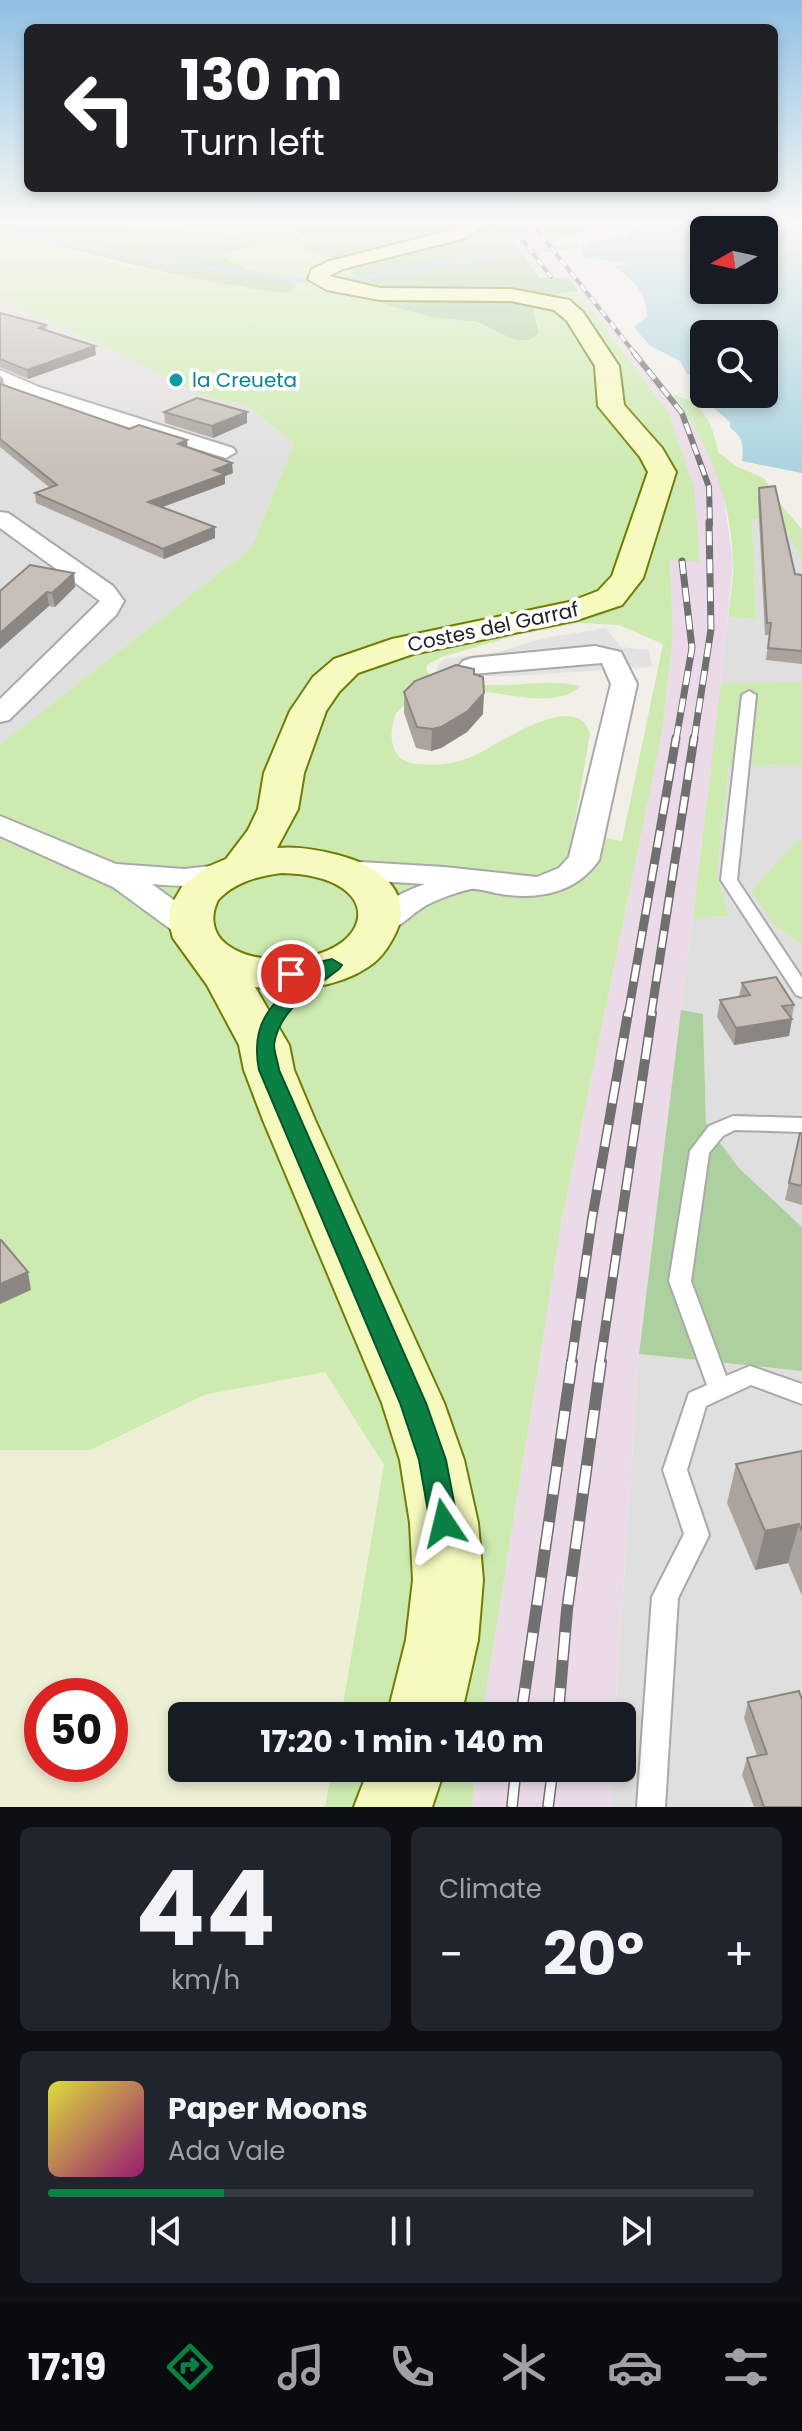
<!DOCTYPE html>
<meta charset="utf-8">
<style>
:root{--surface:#171b24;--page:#20242c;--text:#f1f3f6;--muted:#9ea1a6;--line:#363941;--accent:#0b8043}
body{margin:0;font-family:Poppins,sans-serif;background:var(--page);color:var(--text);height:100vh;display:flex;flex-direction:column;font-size:30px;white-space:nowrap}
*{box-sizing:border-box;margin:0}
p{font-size:26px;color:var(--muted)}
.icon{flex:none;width:44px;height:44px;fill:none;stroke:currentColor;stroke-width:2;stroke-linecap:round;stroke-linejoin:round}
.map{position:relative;height:1807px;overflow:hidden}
.drawer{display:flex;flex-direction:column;gap:20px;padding:20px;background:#0d0f14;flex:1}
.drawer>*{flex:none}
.banner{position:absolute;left:24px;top:24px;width:754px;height:168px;border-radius:12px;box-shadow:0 4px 12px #0003;background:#202124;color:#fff;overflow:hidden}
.needle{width:52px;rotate:261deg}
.buttons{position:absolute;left:690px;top:216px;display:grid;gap:16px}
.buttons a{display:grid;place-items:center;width:88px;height:88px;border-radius:12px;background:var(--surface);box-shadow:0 4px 12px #0003;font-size:40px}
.speed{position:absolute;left:24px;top:1678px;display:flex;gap:16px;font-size:40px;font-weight:700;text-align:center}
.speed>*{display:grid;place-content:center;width:104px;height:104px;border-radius:50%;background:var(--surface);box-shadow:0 4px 12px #0003;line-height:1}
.speed .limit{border:12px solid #d22;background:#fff;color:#111}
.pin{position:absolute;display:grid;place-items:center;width:68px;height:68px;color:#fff;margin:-34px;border:4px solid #fff;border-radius:50%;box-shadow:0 2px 8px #0007}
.me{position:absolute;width:88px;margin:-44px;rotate:350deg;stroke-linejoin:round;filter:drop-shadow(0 0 6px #0008)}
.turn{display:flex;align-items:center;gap:28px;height:168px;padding:0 24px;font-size:36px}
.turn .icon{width:104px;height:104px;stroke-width:2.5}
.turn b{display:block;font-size:56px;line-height:68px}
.big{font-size:60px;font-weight:700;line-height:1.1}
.drawer .tile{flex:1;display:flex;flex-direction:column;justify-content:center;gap:12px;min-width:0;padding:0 28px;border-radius:12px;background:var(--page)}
.drawer .dial{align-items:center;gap:0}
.dial b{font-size:104px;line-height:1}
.song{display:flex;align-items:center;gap:24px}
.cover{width:96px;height:96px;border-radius:12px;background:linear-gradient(135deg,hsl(60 70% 55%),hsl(320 70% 35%))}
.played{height:8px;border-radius:4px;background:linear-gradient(90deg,var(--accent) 25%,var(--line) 25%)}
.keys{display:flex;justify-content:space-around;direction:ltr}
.heat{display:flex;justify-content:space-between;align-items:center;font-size:44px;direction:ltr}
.drawer .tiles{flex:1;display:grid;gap:20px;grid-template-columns:1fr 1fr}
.tile:last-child{grid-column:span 2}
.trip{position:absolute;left:168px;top:1702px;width:468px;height:80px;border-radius:12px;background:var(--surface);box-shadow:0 4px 12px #0003;font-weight:700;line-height:80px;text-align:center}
.tabs{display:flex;height:128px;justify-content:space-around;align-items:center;background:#090b0e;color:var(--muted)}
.tabs .icon{width:56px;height:56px}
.tabs .active{color:var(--accent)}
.tabs b{font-size:36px;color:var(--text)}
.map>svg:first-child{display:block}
</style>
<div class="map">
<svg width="802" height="1807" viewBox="0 0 802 1807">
<rect width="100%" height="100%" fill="#f2efe9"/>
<path fill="#e0dfdf" d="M0 299 103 345 203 396 247 405 294 444 251 548 0 744Z
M752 519 780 520 802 559V682L721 683 728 617 756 619Z
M802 765V841H796L774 925 802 945V1227L739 1168 706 1124 703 1014 681 1010 693 918 729 916 717 874 729 766Z
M639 1354 802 1371V1807H611L612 1768H622V1716H615Z"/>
<path fill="#ebdbe8" d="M534 221 694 423 722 485 733 562 720 698 639 1354 615 1716H482L562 1220 662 733 673 634 670 559 700 562 669 413 568 277 541 278 509 234 531 232 521 222Z
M475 1768H612L611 1807H472Z"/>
<path fill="#eef0d5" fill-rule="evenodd" d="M325 1371 384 1465 341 1716H182V1768H332L325 1807H0V1450H91L204 1395ZM42 1696H110V1764H42Z"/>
<path fill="#cdebb0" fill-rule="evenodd" d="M139 220H291C297 249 331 258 358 264L350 270 411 312 430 317 467 319 515 340 539 329 532 311C541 296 562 292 578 291L669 413 694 488 700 562 670 560 673 634 662 733 562 1220 482 1716H341L384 1465 325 1372 204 1395 91 1450H0V744L251 548 294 444 247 405 203 396 103 345 0 299V233L129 266 244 288 297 284 245 269 218 255 241 251 235 238 203 240 184 230 126 232ZM578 623 619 625 663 644 622 841 573 832 590 734C577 687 497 746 473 756 456 764 438 766 419 764 409 764 399 760 395 750 390 740 391 730 394 720 401 692 454 692 479 692 512 692 553 710 581 686 555 680 531 684 505 685 480 686 455 682 431 676L426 670 427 665 442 657 513 636Z
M673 395C702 400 714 425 718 452L736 466 764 478 782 506 802 529V559L780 520 752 519 756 619 728 617C730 599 734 579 733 561 731 499 709 443 673 395Z
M802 682V765L729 766 717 874 729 916 693 918 721 683Z
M796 841H802V945L774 925 751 891Z
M332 1768H475L472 1807H325Z"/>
<path fill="#add19e" d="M0 220H139L128 231 184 230 203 240 235 238 262 243 220 255 245 269 298 284 287 293C189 283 96 254 0 233Z
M291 220H613C596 233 570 230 553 244L534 221 522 222 532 233 509 234 540 278 568 277 578 291C562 292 541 296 533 311L539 333 529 340H515L477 322 430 317 391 306 370 296 349 270 357 264 306 250 304 238 291 227Z
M681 1010 703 1014 706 1124 739 1168 802 1227V1371L639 1354Z"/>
<path fill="#e2e2e2" d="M606 628 621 647 649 650 652 667 515 676H476L437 671 438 665 444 659 498 652 545 638Z"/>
<path fill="#aad3df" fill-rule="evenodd" d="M641 220H802V473L742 461C744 447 743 436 730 428V422L701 397 705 394H764V334H704V382L687 374 680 361 649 345 634 327 647 317C648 293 631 277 613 266L628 264 581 257V248L589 241 625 238ZM704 230H764V290H704Z"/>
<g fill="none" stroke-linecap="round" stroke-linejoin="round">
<path stroke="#aad3df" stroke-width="5" d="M0 230 166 262 308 281
M336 281 575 245"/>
<g stroke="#a9a9a9" stroke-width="4">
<path id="lane" d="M749 691 756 695 737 880 802 978V997L796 995 721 880 742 695Z
M733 1116 802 1118V1132L735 1130 723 1136 709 1153 691 1281 726 1376 750 1366 802 1384V1404L751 1385 706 1406 687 1470 709 1535 678 1598 665 1807H637L652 1597 684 1534 663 1470 689 1393 707 1385 669 1281 690 1151 709 1126Z"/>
</g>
<g stroke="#a9a9a9" stroke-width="4">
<path id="street" d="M0 370 39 387 233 448 236 452 226 458 219 456 27 395 0 382Z
M0 512 8 513 113 586 124 601 116 615 9 720 0 722V699L100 601 0 528Z
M595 646 621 652 637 684 599 860C576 893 539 900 501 894 492 893 479 888 471 889 460 891 436 900 425 906 405 918 392 939 366 932L362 925C375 905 403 892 425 884L344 879 333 877 328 870 333 863 344 861 444 867 537 877 559 868 569 857 611 684 602 663 472 674 463 671 459 666 463 661 472 658Z
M0 816 116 864 184 869 228 864 239 866 244 873 239 880C210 887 182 887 152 884L204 922 208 929 204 936 192 939 180 936 113 887 0 836Z"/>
</g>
<g stroke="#707d05" stroke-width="4">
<path id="secondary" d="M471 220H496L462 239 343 269 329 276 380 288 511 289 569 300 583 312 619 366 624 405 662 448 676 472 643 578 622 605 577 620 413 654 358 673 339 692 326 711 304 773 298 809 277 848C298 846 318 850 338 855 380 866 419 894 392 940 386 951 378 961 368 967 337 988 292 992 255 987L289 1045 294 1070 315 1120 444 1403 464 1460 478 1523 483 1580 478 1640 461 1716H387L406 1640 413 1580 410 1523 400 1460 382 1403 263 1120 244 1070 239 1045 207 985 173 938 169 923 170 907 183 885 207 867 226 859 248 830 258 809 264 773 290 711 313 677 334 659 392 639 569 602 598 591 612 576 648 472 640 457 598 406 595 366 567 321 554 310 511 301 380 300 327 290 308 279 312 269 329 261 448 231ZM282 873C394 876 374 961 278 959 259 959 242 956 226 944 212 933 210 916 218 900 235 882 258 876 282 873Z
M369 1768H445L432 1807H354Z"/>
</g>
<use href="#lane" fill="#fff" fill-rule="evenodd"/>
<use href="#street" fill="#fff" fill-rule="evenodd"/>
<use href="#secondary" fill="#f7fabf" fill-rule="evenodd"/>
<g stroke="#707070" stroke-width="4">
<path id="rail-far5" d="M531 222 636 355
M518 234 551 277"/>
</g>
<g stroke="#707070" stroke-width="6">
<path id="rail-far4" d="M634 353 682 413 709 487 710 524"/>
</g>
<g stroke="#707070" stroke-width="7">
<path id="rail-far3" d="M676 740 692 648 682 561
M694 740 711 629 709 522"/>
</g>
<g stroke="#707070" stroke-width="9">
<path id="rail-far2" d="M628 1015 676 738
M651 1015 694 738"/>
</g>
<g stroke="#707070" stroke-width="10">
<path id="rail-far1" d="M571 1364 592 1219 628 1013
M600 1364 652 1013"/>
</g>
<g stroke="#707070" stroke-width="12">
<path id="rail" d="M521 1716 572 1362
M558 1716 567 1610 601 1362
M512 1807 516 1768
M548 1807 553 1768"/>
</g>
<use href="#rail-far5" stroke="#fff" stroke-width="3" stroke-dasharray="8" stroke-linecap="butt"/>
<use href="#rail-far4" stroke="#fff" stroke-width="4" stroke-dasharray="11" stroke-linecap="butt"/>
<use href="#rail-far3" stroke="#fff" stroke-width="5" stroke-dasharray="14" stroke-linecap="butt"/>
<use href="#rail-far2" stroke="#fff" stroke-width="6" stroke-dasharray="17" stroke-linecap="butt"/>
<use href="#rail-far1" stroke="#fff" stroke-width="7" stroke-dasharray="22" stroke-linecap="butt"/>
<use href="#rail" stroke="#fff" stroke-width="9" stroke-dasharray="28" stroke-linecap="butt"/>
</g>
<path fill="#aba49e" d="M0 311V313L46 325 47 330 96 355 28 379 0 367Z
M0 376 3 378 4 385 129 429 188 448 233 473 225 476V484L162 507 215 527V538L164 559 36 503 35 493 49 487 0 447Z
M164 412H247V423L213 438 165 423Z
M759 488 795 574 802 575V664L766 660 769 635H765L758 499Z
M74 573 75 587 55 607 49 606 0 649V591Z
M474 674 483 714 467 732 441 748 431 751 416 748 404 713V692Z
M742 983 794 1005 789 1036 734 1045 717 1017 720 1000 739 997Z
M800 1133H802V1205L785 1200Z
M802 1451V1596L788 1563 755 1570 727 1503 736 1464Z
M748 1702 802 1807H754L742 1775 747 1758 757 1756 744 1718Z"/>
<path fill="#8b8681" d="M95 346 96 355 28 379 27 370Z
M247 412V423L213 438 212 426Z
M187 440 188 449 178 444Z
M232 463 233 473 225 476V484L149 512 148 502 214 470Z
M215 527V538L164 559 163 549Z
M74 573 75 587 55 607 52 593Z
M47 592 49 606 0 649V633Z
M484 693 483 714 467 732 441 748 431 751 432 729Z
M792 1019 789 1036 734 1045 736 1028Z
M28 1272 31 1290 0 1304V1284Z
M799 1524 788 1563 755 1570 765 1531Z"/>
<path fill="#c7bfb8" stroke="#8b8681" stroke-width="2" d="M0 313 46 325 39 328 95 346 27 370 0 359Z
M0 384 129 429 139 425 187 440 178 444 232 463 214 470 225 474 148 502 215 527 163 549 35 493 57 485 0 439Z
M197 398 247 412 212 426 164 412Z
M775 486 795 574 802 575V651L768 648 771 623H767L759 488Z
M30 565 74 573 52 593 47 592 0 633V591Z
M456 665 474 669V674L483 677 484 693 468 711 441 727 432 729 417 727 404 692 415 681Z
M776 977 794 1005 782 1006 792 1019 736 1028 720 1000 750 995 742 983Z
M800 1133H802V1186L789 1183Z
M1 1240 28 1272 0 1284V1241Z
M802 1451V1531L799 1524 765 1531 736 1464Z
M799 1691 802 1700V1807H764L747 1758 767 1754 748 1702Z"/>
<linearGradient id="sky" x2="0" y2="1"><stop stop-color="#8fc0e4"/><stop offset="0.47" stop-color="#f9f8f5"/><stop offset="1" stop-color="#f9f8f5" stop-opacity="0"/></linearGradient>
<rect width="802" height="473" fill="url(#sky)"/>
<path fill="#0b8043" stroke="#07532c" stroke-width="2" d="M332 959 342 965 339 969C315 988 278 1010 274 1045 274 1052 278 1062 279 1070L426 1403 446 1460 458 1523 454 1532 444 1536 434 1532 430 1523 419 1460 400 1403 259 1070C250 1024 270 1004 304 977L284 978 281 974 284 970Z"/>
<circle fill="#0f9aa8" stroke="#fff" stroke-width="3" cx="176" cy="380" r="8"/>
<g text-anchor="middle" stroke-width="8" stroke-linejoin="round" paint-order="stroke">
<g font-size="20" fill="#0d838f" stroke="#fff" text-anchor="start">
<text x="192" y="387">la Creueta</text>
</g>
<g font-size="20" fill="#222" stroke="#fff">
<text transform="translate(493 627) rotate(-12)" y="7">Costes del Garraf</text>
</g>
</g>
</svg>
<div class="buttons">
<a><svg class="needle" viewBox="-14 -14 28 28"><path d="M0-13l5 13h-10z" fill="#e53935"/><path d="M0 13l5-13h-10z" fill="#9ea1a6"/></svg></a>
<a><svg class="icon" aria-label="search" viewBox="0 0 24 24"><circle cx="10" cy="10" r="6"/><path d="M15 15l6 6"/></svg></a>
</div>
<div class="speed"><div class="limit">50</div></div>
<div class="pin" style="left:291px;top:974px;background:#d93025"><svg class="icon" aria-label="arrive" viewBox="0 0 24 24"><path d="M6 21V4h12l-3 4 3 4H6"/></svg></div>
<svg class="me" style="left:444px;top:1523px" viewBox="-20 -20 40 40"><path d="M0-17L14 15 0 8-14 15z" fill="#0b8043" stroke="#fff" stroke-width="4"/></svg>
<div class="trip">17:20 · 1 min · 140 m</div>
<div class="banner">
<div class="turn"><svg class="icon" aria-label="left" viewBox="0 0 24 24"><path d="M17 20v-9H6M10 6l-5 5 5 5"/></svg><div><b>130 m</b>Turn left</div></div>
</div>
</div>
<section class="drawer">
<div class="tiles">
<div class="tile dial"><b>44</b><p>km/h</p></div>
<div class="tile"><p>Climate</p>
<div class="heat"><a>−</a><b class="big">20°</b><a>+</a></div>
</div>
<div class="tile">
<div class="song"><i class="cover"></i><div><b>Paper Moons</b><p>Ada Vale</p></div></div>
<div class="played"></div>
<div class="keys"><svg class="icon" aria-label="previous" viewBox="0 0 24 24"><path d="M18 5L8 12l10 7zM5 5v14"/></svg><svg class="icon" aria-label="pause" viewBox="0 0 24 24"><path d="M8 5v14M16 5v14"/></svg><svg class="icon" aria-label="next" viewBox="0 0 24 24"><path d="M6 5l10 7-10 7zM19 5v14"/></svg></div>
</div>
</div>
</section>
<nav class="tabs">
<b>17:19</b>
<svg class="icon active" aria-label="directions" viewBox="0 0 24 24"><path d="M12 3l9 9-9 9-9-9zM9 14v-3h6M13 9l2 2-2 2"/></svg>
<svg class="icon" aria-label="music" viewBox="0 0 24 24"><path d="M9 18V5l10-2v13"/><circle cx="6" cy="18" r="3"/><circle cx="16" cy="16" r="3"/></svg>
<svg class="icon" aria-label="phone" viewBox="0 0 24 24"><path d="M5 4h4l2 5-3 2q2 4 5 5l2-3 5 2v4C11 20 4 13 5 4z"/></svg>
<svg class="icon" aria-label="climate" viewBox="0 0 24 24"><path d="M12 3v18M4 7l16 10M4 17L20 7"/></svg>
<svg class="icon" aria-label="car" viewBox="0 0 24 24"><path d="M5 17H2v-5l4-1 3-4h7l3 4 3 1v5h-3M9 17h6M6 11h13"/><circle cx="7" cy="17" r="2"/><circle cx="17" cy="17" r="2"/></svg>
<svg class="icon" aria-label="filters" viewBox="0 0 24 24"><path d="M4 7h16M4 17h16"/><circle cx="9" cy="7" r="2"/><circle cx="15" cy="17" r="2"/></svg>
</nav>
